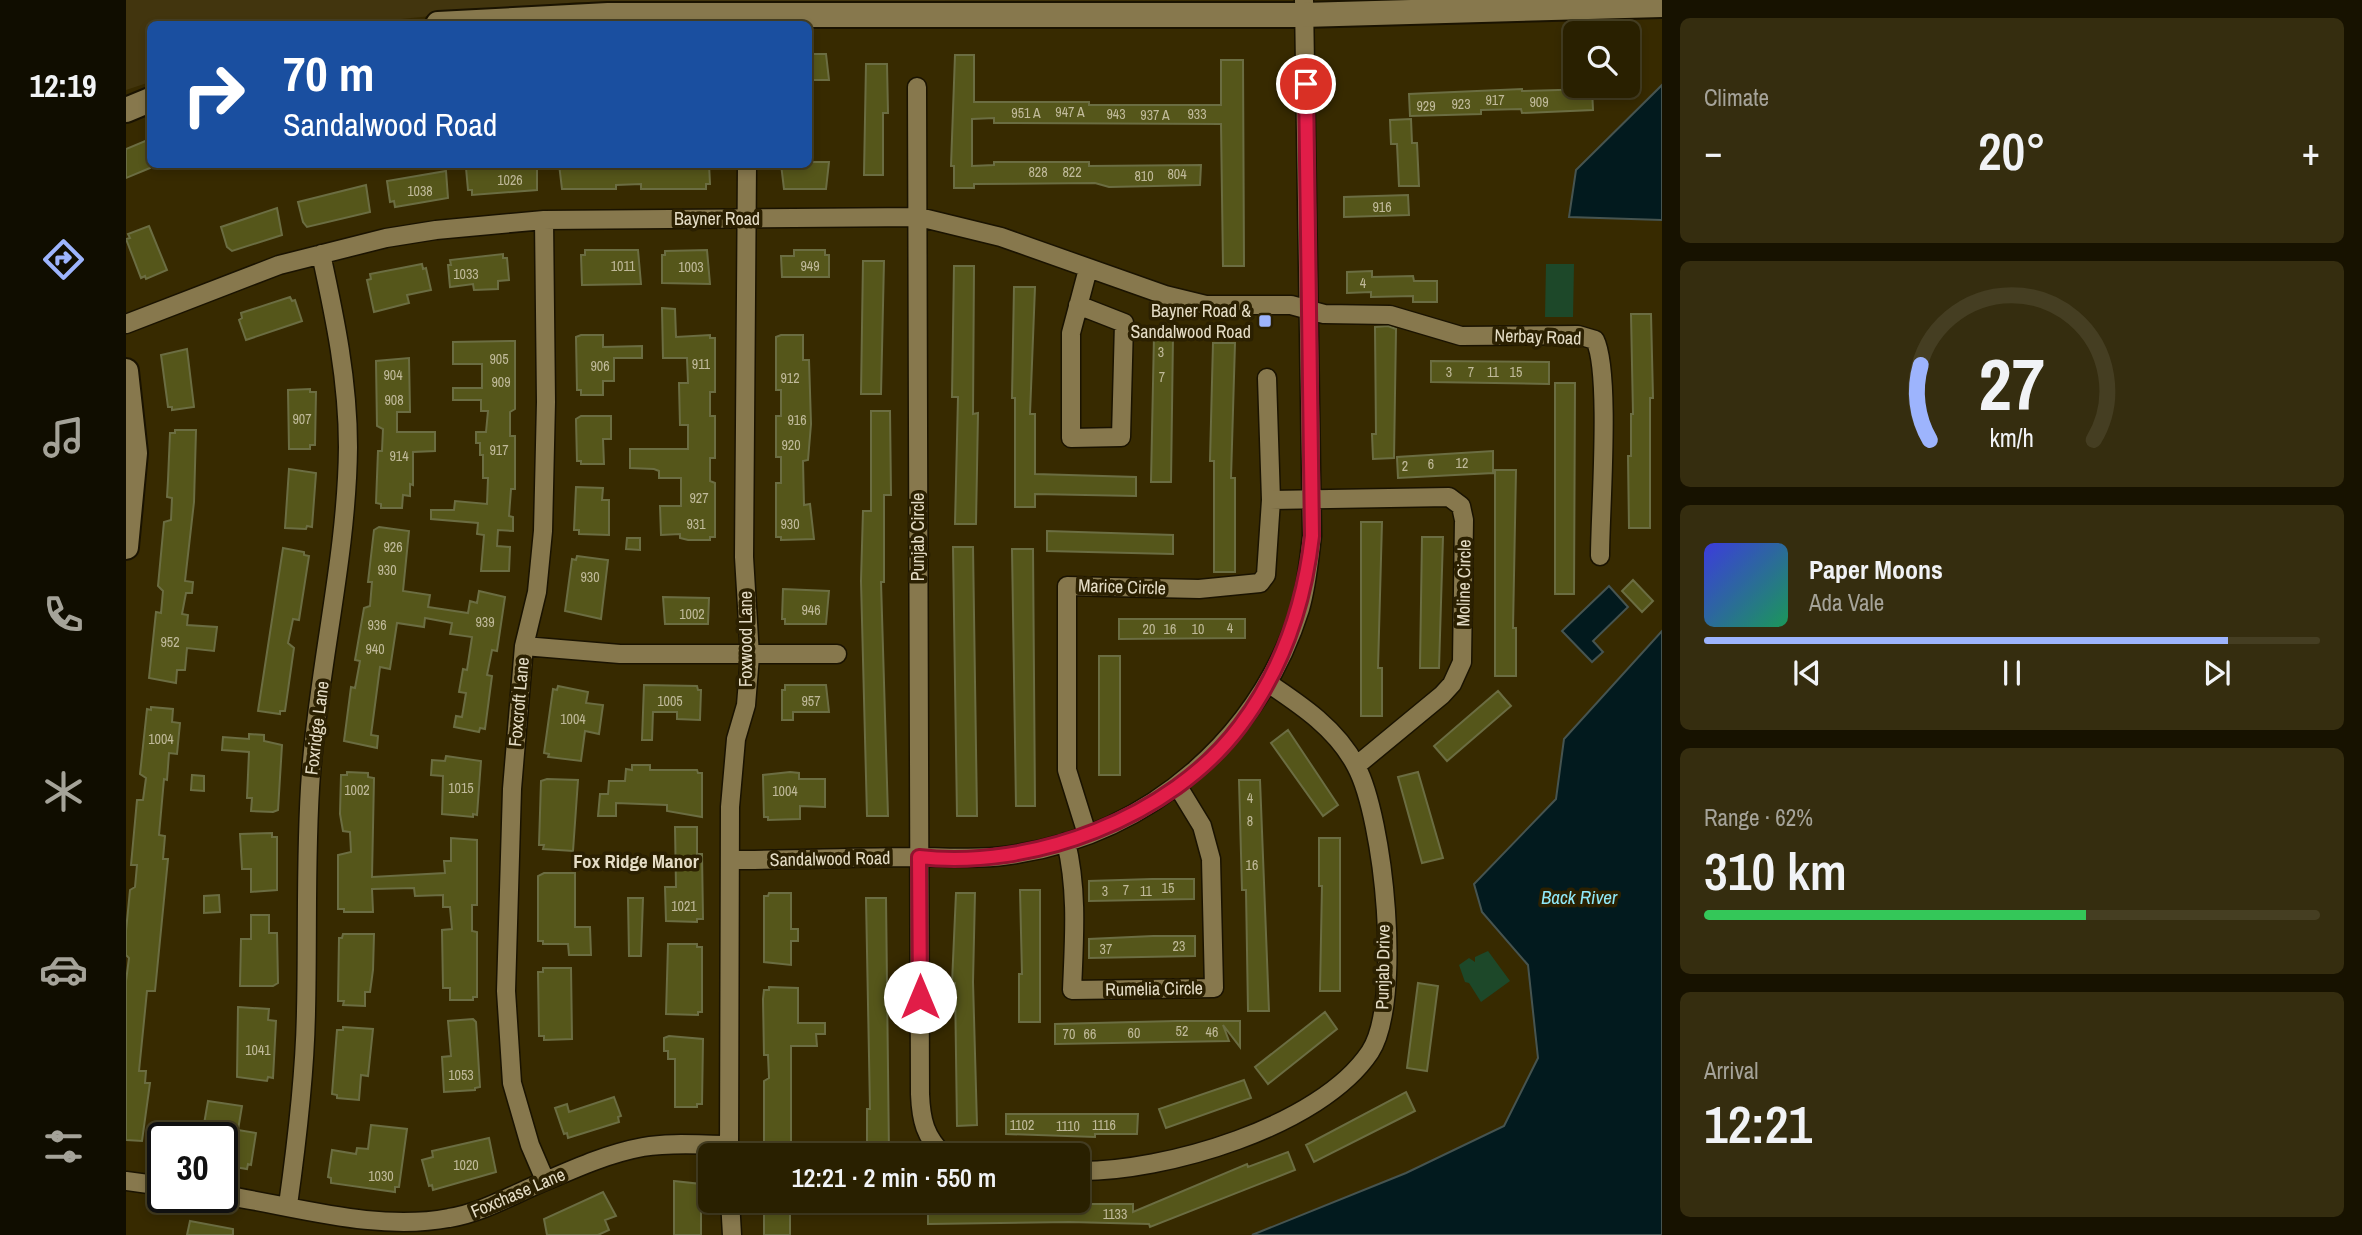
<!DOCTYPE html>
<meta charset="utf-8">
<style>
:root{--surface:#292000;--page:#352d0f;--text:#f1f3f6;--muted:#a5a399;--line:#453e22;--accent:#9db4fd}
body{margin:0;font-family:"Archivo Narrow",sans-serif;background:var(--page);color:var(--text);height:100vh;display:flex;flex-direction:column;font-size:26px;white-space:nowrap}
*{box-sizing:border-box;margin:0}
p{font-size:23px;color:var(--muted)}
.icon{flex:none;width:38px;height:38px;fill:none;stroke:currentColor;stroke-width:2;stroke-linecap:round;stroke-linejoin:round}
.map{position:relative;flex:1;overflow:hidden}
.drawer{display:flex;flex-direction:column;gap:18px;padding:18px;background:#171200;width:700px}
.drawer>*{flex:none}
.hud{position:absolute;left:21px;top:21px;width:665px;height:147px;border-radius:10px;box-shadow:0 4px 10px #0003,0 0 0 2px var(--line);background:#1a4fa0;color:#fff;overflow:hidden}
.tools{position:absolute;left:1437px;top:21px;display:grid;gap:14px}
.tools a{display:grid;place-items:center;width:77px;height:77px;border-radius:10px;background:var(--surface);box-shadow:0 4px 10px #0003,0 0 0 2px var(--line);font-size:35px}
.speed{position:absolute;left:21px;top:1122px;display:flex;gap:14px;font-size:35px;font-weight:700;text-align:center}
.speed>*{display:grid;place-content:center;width:91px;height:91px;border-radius:50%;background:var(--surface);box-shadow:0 4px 10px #0003,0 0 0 2px var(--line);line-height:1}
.speed .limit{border:4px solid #111;border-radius:10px;background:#fff;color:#111}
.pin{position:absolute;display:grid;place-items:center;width:60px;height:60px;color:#fff;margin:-30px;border:4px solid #fff;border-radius:50%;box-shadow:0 2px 7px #0007}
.me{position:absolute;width:77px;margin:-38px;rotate:0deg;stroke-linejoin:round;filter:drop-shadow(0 0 5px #0008)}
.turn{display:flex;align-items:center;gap:24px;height:147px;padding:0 21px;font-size:32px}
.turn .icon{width:91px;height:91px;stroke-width:2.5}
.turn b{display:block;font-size:49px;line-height:60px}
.big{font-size:52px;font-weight:600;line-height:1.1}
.drawer .card{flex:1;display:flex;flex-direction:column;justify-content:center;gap:10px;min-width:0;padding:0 24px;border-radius:10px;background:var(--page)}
.drawer .dial{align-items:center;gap:0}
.dial svg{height:182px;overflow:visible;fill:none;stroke:var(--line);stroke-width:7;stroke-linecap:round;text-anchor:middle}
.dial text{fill:var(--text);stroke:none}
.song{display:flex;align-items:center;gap:21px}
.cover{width:84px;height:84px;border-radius:10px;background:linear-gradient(135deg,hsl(240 70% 55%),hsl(150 70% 35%))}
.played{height:7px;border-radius:4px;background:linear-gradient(90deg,var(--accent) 85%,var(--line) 85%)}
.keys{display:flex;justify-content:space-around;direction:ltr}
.heat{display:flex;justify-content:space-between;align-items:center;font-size:38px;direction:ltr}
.charge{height:10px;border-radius:5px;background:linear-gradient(90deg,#34c759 62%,var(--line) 0)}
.trip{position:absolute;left:572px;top:1143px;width:392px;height:70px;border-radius:10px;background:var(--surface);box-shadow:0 4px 10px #0003,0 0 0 2px var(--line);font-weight:600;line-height:70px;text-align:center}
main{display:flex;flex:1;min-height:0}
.menu{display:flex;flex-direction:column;width:126px;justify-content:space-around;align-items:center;background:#100d00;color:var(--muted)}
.menu .icon{width:49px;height:49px}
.menu .active{color:var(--accent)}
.menu b{font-size:32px;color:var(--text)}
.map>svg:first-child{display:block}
</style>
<main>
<nav class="menu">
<b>12:19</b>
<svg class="icon active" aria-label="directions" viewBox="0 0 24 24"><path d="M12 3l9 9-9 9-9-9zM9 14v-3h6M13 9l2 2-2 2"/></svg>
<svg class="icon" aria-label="music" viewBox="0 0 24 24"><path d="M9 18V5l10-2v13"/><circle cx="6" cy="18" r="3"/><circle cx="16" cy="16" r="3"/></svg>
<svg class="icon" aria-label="phone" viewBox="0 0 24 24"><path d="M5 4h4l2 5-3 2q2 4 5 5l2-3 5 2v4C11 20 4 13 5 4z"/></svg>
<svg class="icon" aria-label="climate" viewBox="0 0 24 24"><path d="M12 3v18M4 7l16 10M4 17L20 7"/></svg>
<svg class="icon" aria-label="car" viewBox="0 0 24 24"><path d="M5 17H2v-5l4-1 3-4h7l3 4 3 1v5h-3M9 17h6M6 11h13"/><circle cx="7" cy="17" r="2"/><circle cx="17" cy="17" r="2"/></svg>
<svg class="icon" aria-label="filters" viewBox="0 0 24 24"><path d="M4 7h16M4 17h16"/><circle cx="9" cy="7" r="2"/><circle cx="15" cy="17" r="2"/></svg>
</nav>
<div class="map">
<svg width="1536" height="1235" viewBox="0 0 1536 1235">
<rect width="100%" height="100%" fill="#372a00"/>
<path fill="#42350e" d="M0 0H1157L451 2 223 24H24V82L0 90Z"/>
<path fill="#1d4829" d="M1420 264H1448L1447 317H1419Z
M1362 951 1384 981 1355 1002 1343 983 1339 982 1333 965 1343 958 1349 962V957Z"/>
<path fill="#021a1e" stroke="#465450" stroke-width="2" d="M1536 85V220L1443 217 1450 170Z
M1483 586 1502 607 1467 641 1477 652 1466 662 1436 631Z
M1536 631V1235H1126L1280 1173 1378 1126 1412 1058 1402 965 1356 912 1348 884 1430 799 1438 739Z"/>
<path fill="#55561a" stroke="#6b6d42" stroke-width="2" d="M682 54H700L703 80H682Z
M829 55H848V102H963V105H1095V60H1117L1118 266H1097L1095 124 868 123V118L846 119V166L868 165V162H963V166L1075 165 1074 185 983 187 969 183 848 184V188H828V166H825Z
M740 64H761L762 113H757V175H738Z
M1396 89V91L1466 89 1467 110 1396 113 1395 109 1355 110V114L1284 116 1283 94Z
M1285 119 1286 143H1291L1293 186H1273L1271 144H1265L1264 120Z
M24 139V168L0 178V149Z
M682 162H703L700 189H658L655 164Z
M411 164V190L346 195V190H342L340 168Z
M433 164H583L584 184H580V189H515V184L490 185V189H436Z
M320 171 322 198 269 207 268 201 264 202 261 181Z
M240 185 244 212 181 227 177 222 172 202Z
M1282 195 1283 215 1218 217V197Z
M151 208 156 235 106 251 101 247 95 227Z
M23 226 41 270 20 279 19 276 15 278 0 239 4 238 2 234Z
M459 250H512L515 284 456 285 455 255H459Z
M581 250 584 284 536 283V255H539V251Z
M668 250H699V255H703V277H656L655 256H668Z
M377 254V258H381L383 280 372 281V289L348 290 347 284 324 287 322 265H325L324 260Z
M737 261H758L755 394H735Z
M296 264 297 269 300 268 305 290 281 295 283 303 248 312 241 280 245 279 244 274Z
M828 266H848L847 414 852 413 850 524H829L832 397H826Z
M1246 271V277L1287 276 1288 281H1311V302H1287V296L1245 297V292L1221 293V272Z
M888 287H909L904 414H909V474L1010 477V496L909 494V507H889V398H886Z
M164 297 166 301 169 300 176 321 120 340 113 320 116 318 115 313Z
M536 308 549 309 550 337 584 335V338H589V392H584V416H589V458H584V481L589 483V537H584V540H562L554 538V534L535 535 534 506H555V478H533V471L528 469 504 468V449H562V425H554L553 383H562L561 358H537Z
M1505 314H1525L1527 398H1524V528H1503L1502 456H1505V414H1507Z
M1262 326 1270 329 1268 458 1247 459 1246 434H1250L1249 327Z
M455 335H477V347L516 346V358H488V381H477V395H455V390H451L450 337Z
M655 335H677V360H683L685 424 682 460 677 461 678 505 684 504 688 539 655 540V537H650V483H655V457H650V416H655V390H650V337Z
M1028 335H1047L1045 482H1025Z
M389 341V409L384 412V436H389V489H385L383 516 387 517V531L372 530 371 546 384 547 383 571H355L358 535 351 534 352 523 305 519V510H328L329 501 361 504 362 478H357V455H354V443H350V432H360L362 411H355V400H327V388H356V364H327V342Z
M1087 343H1109L1105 478H1109V572H1088V461H1084Z
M61 349 68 407 46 410V407H42L35 355Z
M283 358 284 412H271V432H309V451L287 452V485L284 484V496L277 495 276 508H255V504L250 503 252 451H256L257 429 251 426 250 361Z
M1305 361 1423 362V384L1305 382Z
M1429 383H1449L1448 594H1429Z
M184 389V392H190L189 445H184V449H163L162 390Z
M745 411H764L765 495H758V582H755L762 816H741L735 581 737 511H745Z
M455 416H485V439H477L478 464H455V461H451L450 419Z
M49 430H70L68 502 59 581 67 582 66 593H60L56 614 62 615 61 625 91 627 88 651 61 648 59 670H51L50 683 23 678 30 612 35 613 37 591 32 586 38 522 45 520 46 498 41 497 42 480 44 433H49Z
M1367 451V473L1272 478 1271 457Z
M163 469 190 473 186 527 181 526 180 529 159 528Z
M1369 470H1390L1387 628H1390V676H1369Z
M450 487 477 488 476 500H483V535L453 534V530H448Z
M1235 522H1256L1252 668H1256V716H1235Z
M253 527 283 531 277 591 304 595 302 607 342 613 344 601 351 603 353 591 379 597 371 651 366 650 361 675 366 676 359 729 354 728 353 732 328 727 330 716 336 717 340 693 333 692 337 669 341 670 346 637 324 634 326 623 299 618 298 627 271 623 264 669 254 667 245 735 252 736 251 748 218 741 225 687 229 688 234 661 229 660 238 608 244 606 246 582H242L248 530Z
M921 531 1047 535V554L921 551Z
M1296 537H1317L1313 668H1294Z
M501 538H514V550L500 549Z
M827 547H847L851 816H831Z
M157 548 178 552V555L183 556 173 620 167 619 162 643 168 648 159 711H154V714L132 711Z
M886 549H907L909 806H890Z
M451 556 482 560 475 619 439 611 446 559 450 560Z
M1507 580 1527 601 1516 612 1496 591Z
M657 589 703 591 700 624H659V619H656Z
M537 597 583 598 582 624H539Z
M993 619H1119V638L993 639Z
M973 656H994V775H973Z
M518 685 571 686 572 690H575L574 720 551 719V712H527L526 740H516Z
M659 685H700L703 712H667V720H656V690H659Z
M432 686 462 692 460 703 477 705 473 734 459 731 455 761 422 757 423 754 418 753 427 689 431 690Z
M1372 691 1385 706 1321 761 1308 746Z
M25 707 47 709 46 722 54 723 51 754 43 753 41 780 38 779 33 835 39 836 37 859H42L29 991H21L13 1071H20L19 1083H24L16 1141 0 1140V981L3 958 0 955V931L4 890 9 887 11 865H5L11 800H17L20 778 14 774 21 709 25 710Z
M1162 730 1212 805 1197 816 1145 743Z
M123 734 138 735V741L156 745 152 810 147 812 125 811 126 798H121L123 752 96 750 97 737 123 739Z
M320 756 355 761 351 815 347 814V817L316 814 317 776 305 775 306 760 319 761Z
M506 765H524V770H571L572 773H576V817L541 811V805L490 803V816H472L474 794H482L483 781H499L500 769 506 770Z
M221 772 242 773V777L248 778 246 877 319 873 318 861H325V838L351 840V905H346V931L351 932V997H347V1000H324V988H317L316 930 326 929 324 907H317V895L289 896 288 888 246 889 247 912H218V909H212V855L225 852 224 832 217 831 214 814 215 775H221Z
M664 772 673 773V779H699V807L674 806V819L642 820V817H638L637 775Z
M1292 772 1317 858 1296 863 1272 777Z
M66 775 78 776V791L65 790Z
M421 779 452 780 447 851 417 849 418 845H413L415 781Z
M1113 780H1134L1143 1011H1122L1120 890H1116Z
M549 827H571V854H576L577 919H571V922L540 921 539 887H550Z
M146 833V837H151V890L125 892V869H116L114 834Z
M1193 838H1214V991H1194L1196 886H1193Z
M418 873H449V927H464L465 955H443L442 944H417V941H412V876Z
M1026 879H1068V899L963 901V881Z
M894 890H914V1022H893V974H896Z
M643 893H665V929H672V941H665V965L638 962V896H642Z
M830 893H849L847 982 851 1125 831 1126 829 983H826Z
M93 895 94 912 78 913V896Z
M502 898H517L515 956H503Z
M740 898H760L763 1155H741V1109H744Z
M125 915H143V933H151L152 983 147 986H114L115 939H125Z
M217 934H248L247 970 244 992H239V1006L217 1005 218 1001H212L213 938H216Z
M1027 936H1069V956L963 958V939Z
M542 944H571V947H576V1012H572V1015L540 1014Z
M417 968H445L446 1039 418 1040V1036H413L412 972H417Z
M1292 983 1312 986 1301 1071 1281 1068Z
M643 987 672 988V1023H699V1034H690L691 1046H665V1149H642V1146H638V1081L643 1078 642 1055H638L637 999 638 990H643Z
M112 1007 143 1009 142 1020 150 1021 147 1078 142 1077 141 1081 111 1077Z
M1199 1012 1211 1029 1142 1084 1129 1067Z
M347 1019 350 1022 354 1087 349 1088V1090L318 1092 316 1057 325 1056 322 1021Z
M1050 1021H1114V1047L1097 1025 1103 1041 929 1044V1024Z
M217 1027 247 1029 242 1076 235 1075 233 1100 211 1098V1095L206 1094 211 1030H217Z
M543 1036 577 1039 576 1104H571V1107H549V1059H542V1051H538V1038Z
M1118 1080 1125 1098 1040 1128 1033 1109Z
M1280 1092 1289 1111 1188 1162 1180 1145Z
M488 1097 495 1116 492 1117 493 1122 442 1138 441 1133 438 1134 429 1108 441 1104 443 1112Z
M82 1101 116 1106 112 1130 130 1133 125 1165 122 1164 121 1169 96 1165V1138H69L71 1123 78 1124Z
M880 1114H1012L1011 1134H969V1137L880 1134Z
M245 1125 281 1129 273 1187H269V1192L205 1183V1178L202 1177 206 1150 230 1154 231 1148 242 1149Z
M363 1138 370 1172 307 1190 306 1185 303 1186 296 1160 307 1157 306 1151Z
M679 1143H699V1155H679Z
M1162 1152 1169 1170 1024 1227 1023 1224 944 1222 802 1224V1204L944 1201V1204H1007V1212L1121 1164 1122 1167Z
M548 1181 575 1184V1235H548Z
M477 1192 490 1216 479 1220 483 1230 472 1235H421L418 1219Z
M638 1200H664V1235H638Z
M64 1221 107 1229V1235H61Z"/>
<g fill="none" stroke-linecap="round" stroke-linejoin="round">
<g stroke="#1a1301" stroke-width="21">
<path id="street" d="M791 87 794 1094C795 1120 799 1137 818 1155
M418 220 420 402 417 531 411 592 398 646 386 789 380 991 386 1083 404 1145 419 1180
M952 305 998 323 995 437 945 438V333L962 269
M0 324 153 265 260 238 310 230 418 220 793 217 875 237 1039 295 1080 305H1165L1198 314 1264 315 1335 336 1452 335 1469 340C1485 372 1474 513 1474 556
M1145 500 1323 497 1335 506 1338 520 1336 662 1326 684 1316 695 1230 766
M398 646 494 654H711
M961 834 941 770V586L1073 589 1134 583 1140 575 1145 500 1141 378
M940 842C952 891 948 940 946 990L1088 988 1085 859 1076 826 1051 785
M604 860C666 860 729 857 791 857 825 857 857 860 891 854 1025 832 1133 738 1174 609 1181 585 1183 560 1186 536L1178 0
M603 1155 604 807 610 739 620 705 624 656 618 557 621 164
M952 1171C1038 1172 1194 1127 1244 1052 1277 1002 1258 818 1230 766 1211 729 1175 705 1142 683
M0 1181 37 1186
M96 1195C169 1206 250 1232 323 1218 359 1212 389 1193 422 1180 452 1167 484 1153 517 1147 545 1142 575 1145 602 1145
M604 1200 606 1235
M162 1205C171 1141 179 1076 180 1011 182 931 179 852 185 773 193 664 221 556 222 447 222 380 209 318 195 254"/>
</g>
<g stroke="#1a1301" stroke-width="28">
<path id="secondary" d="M312 24 482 15H1177L1536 5
M0 110 24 100
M0 371 9 453 0 547"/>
</g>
<use href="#street" stroke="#87784d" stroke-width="18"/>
<use href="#secondary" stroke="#87784d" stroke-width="24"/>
</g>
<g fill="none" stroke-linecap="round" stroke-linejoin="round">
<g stroke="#92132f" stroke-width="18">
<path id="route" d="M794 997 793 857C905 870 1045 818 1114 726 1157 669 1178 606 1186 536L1180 84"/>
</g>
<use href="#route" stroke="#e11d48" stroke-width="12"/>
</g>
<rect fill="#9db4fd" stroke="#2b2001" stroke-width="2.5" x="1132" y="314" width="14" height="14" rx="3.5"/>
<g text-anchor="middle" stroke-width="7" stroke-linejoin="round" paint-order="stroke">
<g font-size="14" fill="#c0ba9a">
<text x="1369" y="105">917</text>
<text x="1413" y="107">909</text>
<text x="1335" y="109">923</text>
<text x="1300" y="111">929</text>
<text x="944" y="117">947 A</text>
<text x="900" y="118">951 A</text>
<text x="990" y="119">943</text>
<text x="1071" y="119">933</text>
<text x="1029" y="120">937 A</text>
<text x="912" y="177">828</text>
<text x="946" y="177">822</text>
<text x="1051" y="179">804</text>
<text x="1018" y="181">810</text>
<text x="384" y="185">1026</text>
<text x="294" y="196">1038</text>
<text x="1256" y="212">916</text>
<text x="497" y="271">1011</text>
<text x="684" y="271">949</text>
<text x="565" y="272">1003</text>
<text x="340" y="279">1033</text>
<text x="1237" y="288">4</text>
<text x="1035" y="357">3</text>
<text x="373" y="364">905</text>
<text x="575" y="369">911</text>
<text x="474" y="371">906</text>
<text x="1323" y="377">3</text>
<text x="1345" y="377">7</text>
<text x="1367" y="377">11</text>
<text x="1390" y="377">15</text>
<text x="267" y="380">904</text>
<text x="1036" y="382">7</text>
<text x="664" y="383">912</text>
<text x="375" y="387">909</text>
<text x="268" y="405">908</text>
<text x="176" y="424">907</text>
<text x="671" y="425">916</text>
<text x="665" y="450">920</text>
<text x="373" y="455">917</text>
<text x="273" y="461">914</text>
<text x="1336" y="468">12</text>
<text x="1305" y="469">6</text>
<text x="1279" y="471">2</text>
<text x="573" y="503">927</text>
<text x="570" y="529">931</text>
<text x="664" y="529">930</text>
<text x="267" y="552">926</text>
<text x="261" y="575">930</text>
<text x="464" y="582">930</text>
<text x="685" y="615">946</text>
<text x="566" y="619">1002</text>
<text x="359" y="627">939</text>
<text x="251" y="630">936</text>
<text x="1104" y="633">4</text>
<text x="1023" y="634">20</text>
<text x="1044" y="634">16</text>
<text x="1072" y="634">10</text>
<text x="44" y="647">952</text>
<text x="249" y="654">940</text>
<text x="544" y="706">1005</text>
<text x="685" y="706">957</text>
<text x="447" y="724">1004</text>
<text x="35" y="744">1004</text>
<text x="335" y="793">1015</text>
<text x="231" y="795">1002</text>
<text x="659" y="796">1004</text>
<text x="1124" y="803">4</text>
<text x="1124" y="826">8</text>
<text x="1126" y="870">16</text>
<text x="1042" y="893">15</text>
<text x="1000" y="895">7</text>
<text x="979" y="896">3</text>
<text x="1020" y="896">11</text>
<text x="558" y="911">1021</text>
<text x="1053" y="951">23</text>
<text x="980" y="954">37</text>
<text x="1056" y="1036">52</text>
<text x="1086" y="1037">46</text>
<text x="1008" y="1038">60</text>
<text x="943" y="1039">70</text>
<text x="964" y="1039">66</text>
<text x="132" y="1055">1041</text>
<text x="335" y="1080">1053</text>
<text x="896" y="1130">1102</text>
<text x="978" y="1130">1116</text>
<text x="942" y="1131">1110</text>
<text x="340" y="1170">1020</text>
<text x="255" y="1181">1030</text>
<text x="989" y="1219">1133</text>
</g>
<g font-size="18" fill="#e4dcc5" stroke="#2b2001">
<text x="591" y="225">Bayner Road</text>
<text transform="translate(1412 337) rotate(2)" y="6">Nerbay Road</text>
<text transform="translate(792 537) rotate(-90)" y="6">Punjab Circle</text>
<text transform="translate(1338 583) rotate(-89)" y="6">Moline Circle</text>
<text transform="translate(996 587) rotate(2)" y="6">Marice Circle</text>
<text transform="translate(620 639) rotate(-90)" y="6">Foxwood Lane</text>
<text transform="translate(393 702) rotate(-85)" y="6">Foxcroft Lane</text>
<text transform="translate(191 728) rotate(-83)" y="6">Foxridge Lane</text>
<text transform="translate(704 859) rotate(-1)" y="6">Sandalwood Road</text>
<text transform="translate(1257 967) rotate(-89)" y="6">Punjab Drive</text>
<text transform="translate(1028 989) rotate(-1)" y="6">Rumelia Circle</text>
<text transform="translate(392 1193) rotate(-23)" y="6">Foxchase Lane</text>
</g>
<g font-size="18" fill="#e4dcc5" stroke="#2b2001" text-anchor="end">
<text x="1125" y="317">Bayner Road &amp;<tspan x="1125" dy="21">Sandalwood Road</tspan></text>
</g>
<g font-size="19" font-weight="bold" fill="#e4dcc5" stroke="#2b2001">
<text x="510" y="868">Fox Ridge Manor</text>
</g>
<g font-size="19" font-style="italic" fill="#90e9f9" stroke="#2b2001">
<text x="1453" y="904">Back River</text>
</g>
</g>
</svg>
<div class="tools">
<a><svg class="icon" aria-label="search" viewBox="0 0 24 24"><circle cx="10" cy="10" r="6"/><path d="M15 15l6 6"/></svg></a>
</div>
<div class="speed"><div class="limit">30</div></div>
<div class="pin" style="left:1180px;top:84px;background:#d93025"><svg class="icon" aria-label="arrive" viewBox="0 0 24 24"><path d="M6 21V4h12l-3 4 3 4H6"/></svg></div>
<svg class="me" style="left:794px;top:997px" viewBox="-20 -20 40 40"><circle r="19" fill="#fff"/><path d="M0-13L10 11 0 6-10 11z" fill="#e11d48"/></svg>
<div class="trip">12:21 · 2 min · 550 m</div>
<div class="hud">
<div class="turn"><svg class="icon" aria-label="right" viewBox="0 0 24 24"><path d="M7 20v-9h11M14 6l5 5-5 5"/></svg><div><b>70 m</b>Sandalwood Road</div></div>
</div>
</div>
<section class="drawer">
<div class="card"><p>Climate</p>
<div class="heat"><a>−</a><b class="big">20°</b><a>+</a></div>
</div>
<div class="card dial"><svg viewBox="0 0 100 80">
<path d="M14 69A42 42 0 1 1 86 69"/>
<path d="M14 69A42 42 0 0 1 10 36" stroke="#9db4fd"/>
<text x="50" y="56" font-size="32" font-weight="700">27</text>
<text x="50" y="72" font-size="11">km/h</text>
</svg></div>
<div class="card">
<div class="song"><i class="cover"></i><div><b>Paper Moons</b><p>Ada Vale</p></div></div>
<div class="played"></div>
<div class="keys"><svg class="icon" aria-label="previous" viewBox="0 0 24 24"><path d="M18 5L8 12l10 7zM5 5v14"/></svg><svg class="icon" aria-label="pause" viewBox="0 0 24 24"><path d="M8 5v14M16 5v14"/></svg><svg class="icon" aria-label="next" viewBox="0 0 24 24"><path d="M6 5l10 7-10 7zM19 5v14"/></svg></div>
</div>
<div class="card"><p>Range · 62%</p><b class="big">310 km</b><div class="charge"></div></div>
<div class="card"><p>Arrival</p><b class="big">12:21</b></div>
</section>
</main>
